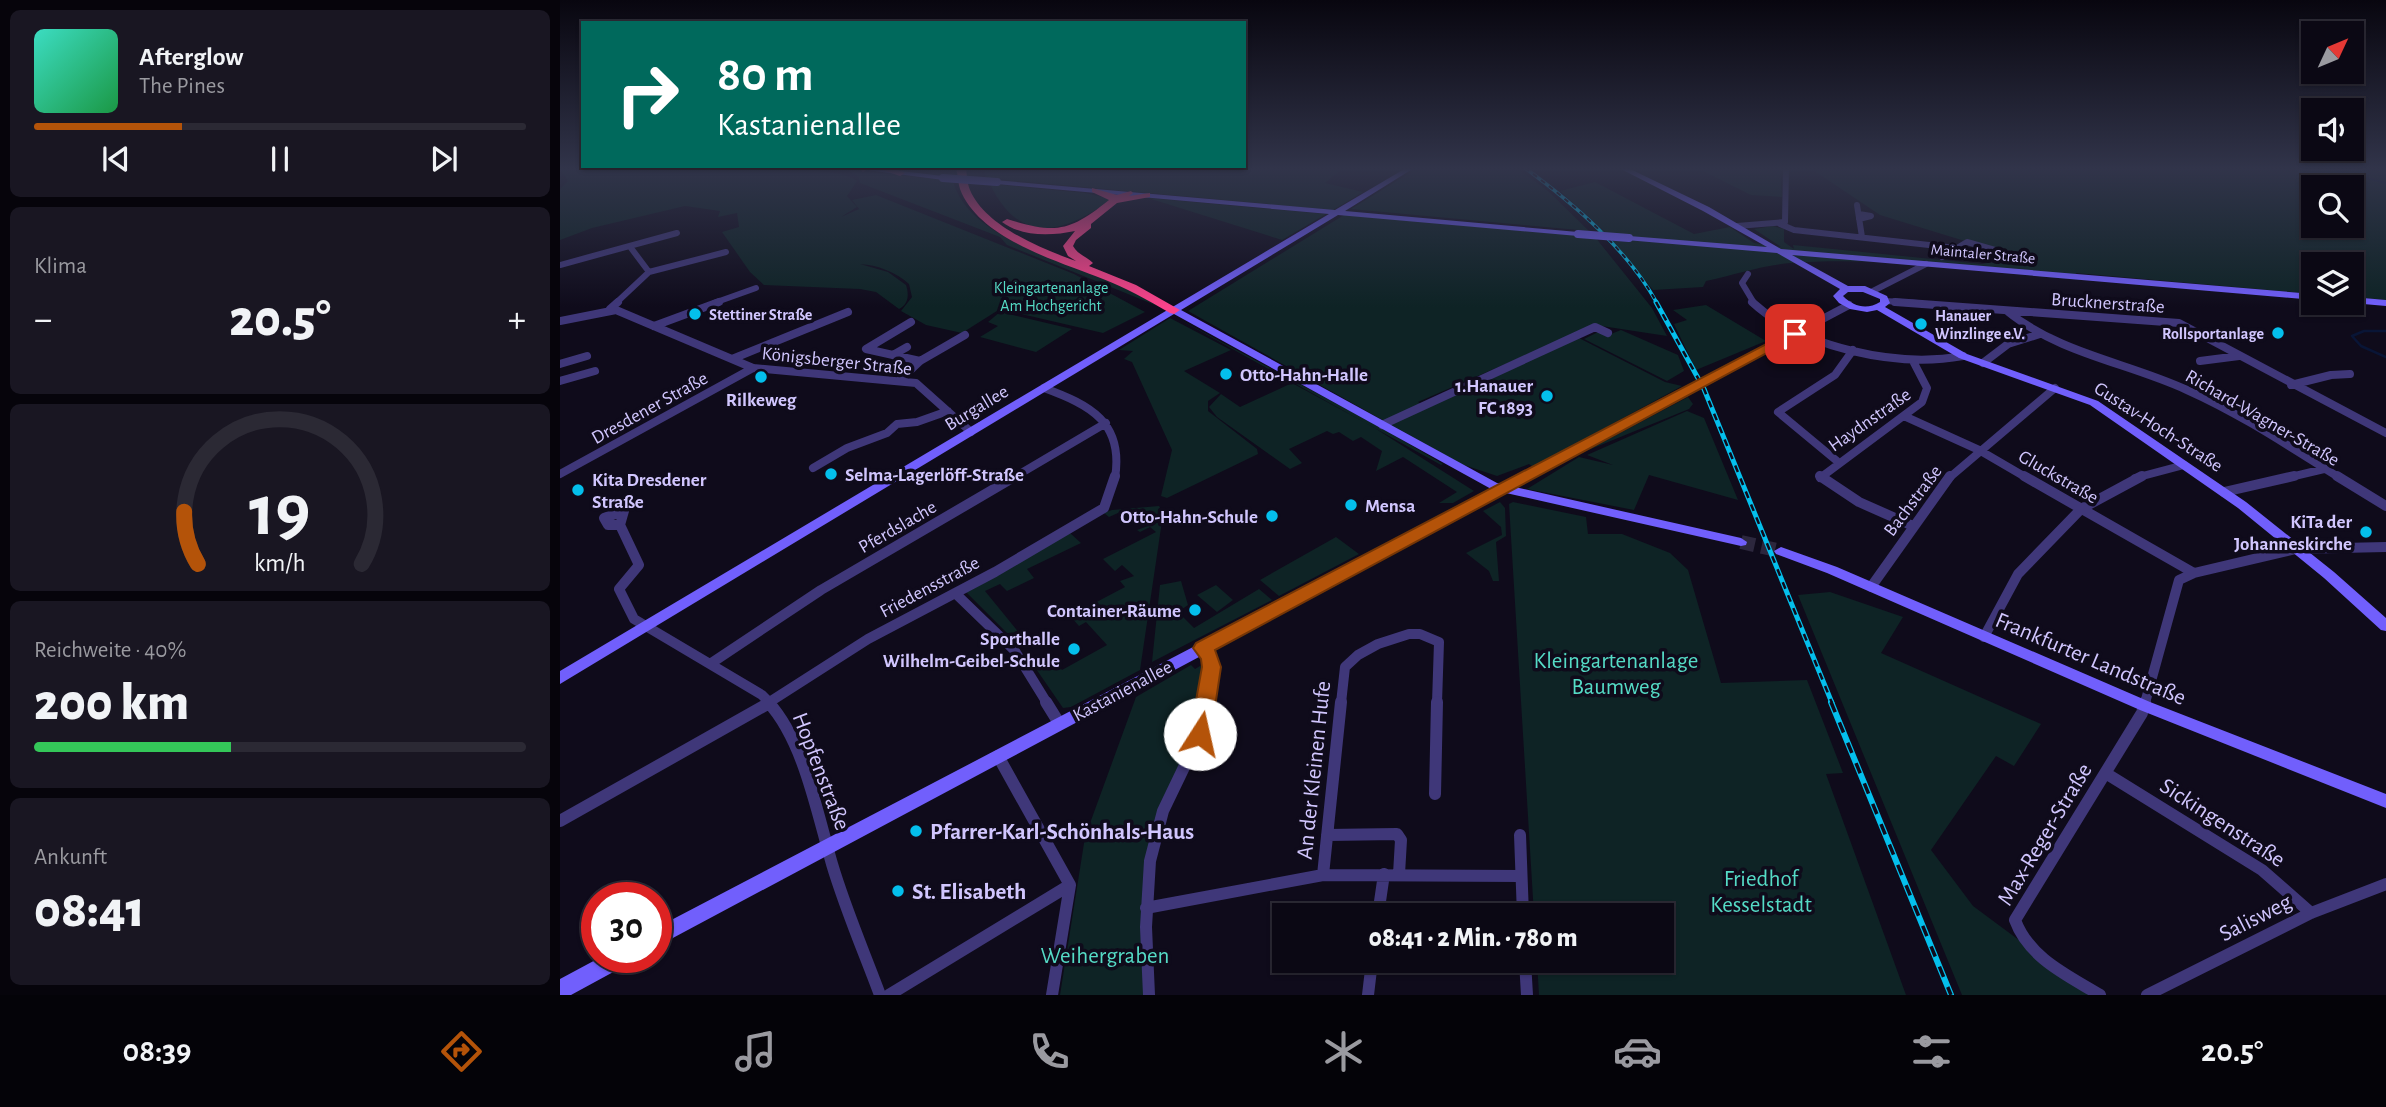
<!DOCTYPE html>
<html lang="de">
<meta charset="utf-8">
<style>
:root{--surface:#0b0814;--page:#191622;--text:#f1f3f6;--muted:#9a9aa0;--line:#2b2934;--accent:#b45309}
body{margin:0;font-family:"Alegreya Sans",sans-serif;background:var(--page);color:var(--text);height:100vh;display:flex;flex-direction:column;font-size:26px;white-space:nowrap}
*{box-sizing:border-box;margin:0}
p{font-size:23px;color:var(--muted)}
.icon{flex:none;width:38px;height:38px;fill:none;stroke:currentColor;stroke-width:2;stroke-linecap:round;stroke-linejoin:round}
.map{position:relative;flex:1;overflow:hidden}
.side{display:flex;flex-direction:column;gap:10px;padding:10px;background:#06040b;width:560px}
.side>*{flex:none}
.hud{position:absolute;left:21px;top:21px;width:665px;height:147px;border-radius:0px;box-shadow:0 2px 5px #0004,0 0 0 2px var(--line);background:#00695c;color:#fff;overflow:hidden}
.needle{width:46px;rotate:46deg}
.fabs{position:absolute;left:1741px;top:21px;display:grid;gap:14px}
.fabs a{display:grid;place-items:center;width:63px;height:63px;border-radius:0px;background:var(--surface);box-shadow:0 2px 5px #0004,0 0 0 2px var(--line);font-size:35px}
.speed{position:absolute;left:21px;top:882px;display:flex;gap:14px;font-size:35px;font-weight:700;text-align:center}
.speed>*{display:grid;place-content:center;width:91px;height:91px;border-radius:50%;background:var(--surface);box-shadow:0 2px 5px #0004,0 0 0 2px var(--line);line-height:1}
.speed .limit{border:10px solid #d22;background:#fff;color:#111}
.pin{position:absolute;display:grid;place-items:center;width:60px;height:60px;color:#fff;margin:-30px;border-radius:14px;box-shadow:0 4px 10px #0006}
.me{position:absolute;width:77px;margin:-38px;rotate:10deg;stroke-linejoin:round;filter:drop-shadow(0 0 5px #0008)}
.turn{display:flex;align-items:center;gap:24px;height:147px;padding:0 21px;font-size:32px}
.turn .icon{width:91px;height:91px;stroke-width:2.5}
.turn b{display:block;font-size:49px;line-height:60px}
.big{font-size:52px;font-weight:800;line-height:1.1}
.side .widget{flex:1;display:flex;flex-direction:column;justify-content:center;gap:10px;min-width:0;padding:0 24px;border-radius:10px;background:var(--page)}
.side .dial{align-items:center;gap:0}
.dial svg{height:182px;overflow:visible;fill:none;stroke:var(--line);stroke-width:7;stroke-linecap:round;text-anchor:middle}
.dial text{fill:var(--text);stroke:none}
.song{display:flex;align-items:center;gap:21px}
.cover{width:84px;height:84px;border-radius:10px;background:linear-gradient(135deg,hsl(170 70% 55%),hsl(140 70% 35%))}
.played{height:7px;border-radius:4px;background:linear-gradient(90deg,var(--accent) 30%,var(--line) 30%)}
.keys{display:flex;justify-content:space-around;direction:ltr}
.heat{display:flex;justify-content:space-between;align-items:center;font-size:38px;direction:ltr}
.charge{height:10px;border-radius:5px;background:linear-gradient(90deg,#34c759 40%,var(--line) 0)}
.trip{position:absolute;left:712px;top:903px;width:402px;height:70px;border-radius:0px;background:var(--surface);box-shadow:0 2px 5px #0004,0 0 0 2px var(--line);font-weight:800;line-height:70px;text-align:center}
.tabs{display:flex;height:112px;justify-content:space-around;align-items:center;background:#040308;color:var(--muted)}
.tabs .icon{width:49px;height:49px}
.tabs .active{color:var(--accent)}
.tabs b{font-size:32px;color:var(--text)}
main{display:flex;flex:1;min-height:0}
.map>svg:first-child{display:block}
</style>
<main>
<section class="side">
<div class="widget">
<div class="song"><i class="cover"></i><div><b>Afterglow</b><p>The Pines</p></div></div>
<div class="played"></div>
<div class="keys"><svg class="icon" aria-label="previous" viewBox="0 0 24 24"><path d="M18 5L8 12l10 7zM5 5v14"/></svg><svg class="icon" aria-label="pause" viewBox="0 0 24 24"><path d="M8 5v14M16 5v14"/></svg><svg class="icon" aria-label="next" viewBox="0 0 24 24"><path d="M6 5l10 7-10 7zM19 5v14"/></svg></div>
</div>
<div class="widget"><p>Klima</p>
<div class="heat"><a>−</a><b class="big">20.5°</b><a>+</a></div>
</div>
<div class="widget dial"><svg viewBox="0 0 100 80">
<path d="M14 69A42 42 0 1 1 86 69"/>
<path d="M14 69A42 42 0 0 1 8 46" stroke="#b45309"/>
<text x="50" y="56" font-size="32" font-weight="700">19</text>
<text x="50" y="72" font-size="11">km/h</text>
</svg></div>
<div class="widget"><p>Reichweite · 40%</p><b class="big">200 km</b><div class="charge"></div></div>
<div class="widget"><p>Ankunft</p><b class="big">08:41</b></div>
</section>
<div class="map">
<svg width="1826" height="995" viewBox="0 0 1826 995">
<rect width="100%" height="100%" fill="#0f0b1b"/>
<path fill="#0e2325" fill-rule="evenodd" d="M0 168H239C253 171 287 172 297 181L287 196 297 207 281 217 299 209 292 200 316 195 514 274 585 312 543 333 440 309 402 333 366 325 341 311 352 297 349 284C336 272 317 265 300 264L328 272 346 285C349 294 349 304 339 309L316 292 300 289 204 285 190 272 162 232 179 227 177 213 158 217 160 211 125 206 32 228 0 240V189L8 181Z
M424 168H783L765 183 803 192 773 210 426 178Z
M858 168H957L988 191 1029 231 791 209Z
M1137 168H1220L1222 197 1191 195Z
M1250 168H1826V300L1792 297V264H1754L1753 294 1516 273 1520 280C1425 272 1326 256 1231 263 1203 265 1174 275 1146 281L1143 287 1093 290 1042 229 1000 191 1035 182 1134 234 1170 227 1194 243 1221 247 1194 229 1213 226 1224 229V242L1234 249 1233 245 1422 264C1439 259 1458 270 1473 262L1320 215ZM1754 187H1792V226H1754Z
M287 170 393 181C408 237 496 257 542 277 564 286 584 298 605 309L447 245 440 237 300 183 298 176Z
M430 184 525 193 551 199C506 233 460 247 430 184Z
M588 198 766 214 722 240Z
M784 215 1035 237 1092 308 1107 336 1035 325 858 402 863 406 1017 337 1105 382 1122 386 973 467 969 464 937 476 901 464 628 311Z
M1146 305 1206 341 1136 370 1114 324 1127 320 1113 310Z
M440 312 512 329 476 352 420 337 438 326 428 322Z
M615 317 820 427 883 464 881 465Z
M610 318 671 350 624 371 660 393 648 401V411L697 449 698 454 607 498 601 496 612 450 572 362 564 359 573 351 559 350Z
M1061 330 1118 355 1124 371 1107 381 1024 339 1038 332 1046 336Z
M1244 335 1267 343 1242 361 1220 352Z
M732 383 813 427 914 491 893 503H879L897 492 843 457 816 471 822 451 801 437 793 441 779 432 773 434 767 431 729 449 742 463 730 469 657 417 649 407 661 394 680 407Z
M1128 397 1133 404 1129 409 1026 451Z
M1127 411 1144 418 1178 500 1089 475 1074 510 967 489 1019 457 1053 465 1027 455Z
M940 502 945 508 946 536 936 542 939 581H933L929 571 906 553 942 535 941 527 923 511Z
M953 502 1026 517 1028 534H1062L1110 553 1128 570 1161 683 1247 680 1283 773 1266 774 1346 995H979L977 961H1102V915H974L949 504Z
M599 506 603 513 583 518 571 525 558 513 549 517 544 513 552 510Z
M602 521 580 670 511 707 503 708 472 663 488 655 502 670 547 645 526 622 519 626 510 616 565 587 560 581 574 576 562 565 555 571 543 559 596 532 590 527 580 532 577 530Z
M510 533 521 543 467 569 474 578 447 591 440 584 425 591 465 640 458 644 406 592Z
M776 537 799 554 719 596 700 580Z
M621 581 628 605 618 612 634 628 699 589 712 600 592 662 600 585Z
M656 585 673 600 657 612 637 595Z
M1270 592 1343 617 1321 653 1481 724 1454 766 1436 756 1371 850 1413 906 1533 995H1402L1238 595Z
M645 663 638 727 591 839 584 995H500L525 837 576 697 631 665 635 669Z"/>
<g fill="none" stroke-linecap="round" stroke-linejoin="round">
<path stroke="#091536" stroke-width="2" d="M1768 168 1826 183"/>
<path stroke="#091536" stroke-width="2.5" d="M1826 331H1804L1792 336 1801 346 1826 357"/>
<path stroke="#2c273d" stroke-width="14" stroke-dasharray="14 7" stroke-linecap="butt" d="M1181 542 1221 551"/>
<path stroke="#3f3779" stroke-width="6" d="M1297 205 1302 237
M1299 214 1311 216 1299 219
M1220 224 1234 230 1396 248
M1177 226 1225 222 1226 168
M71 248 89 272
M1382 257 1407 242 1449 254
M0 265 117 233
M1188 274 1182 283 1194 303
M1313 291 1366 264
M1325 301 1358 303
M56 303 89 272 166 252
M154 303 196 288"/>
<path stroke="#3f3779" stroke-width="8" d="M1192 302C1242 348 1337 368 1403 356
M1335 302 1619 323 1826 433
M50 309 58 302
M1447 311C1500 354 1566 362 1627 390 1681 414 1730 447 1780 478
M0 321 56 310 193 368 356 383 411 432
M351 322 306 349 360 361
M94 326 159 302
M333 355 347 347
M172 359 288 312
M1640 361 1679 356
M1423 363 1448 344 1480 334
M0 364 27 356
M1153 377 1289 305
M340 380 360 361 405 335
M0 381 35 371
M1731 385 1771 375 1790 374
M484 388C530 405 564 422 555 478
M1344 416 1419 450 1467 478
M822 425 1035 327 1048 333
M1277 461 1218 412 1275 375 1293 350
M253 468 287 448 327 433 337 424 357 422 388 411
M0 474 193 368
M453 478 546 423
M965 478 1119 396
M1260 478 1362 402 1367 388 1353 361
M1389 478 1495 388
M1575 478 1624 465
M1726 478 1764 469"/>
<path stroke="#3f3779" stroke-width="10" d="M1260 476 1299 502 1353 526
M1464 476 1634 573
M1777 476 1826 506
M942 490 968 476
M1664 492 1734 476
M64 511 60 525H48L44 518Z
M60 525 79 565 59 589 74 619 202 695 210 703
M1311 587 1390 476
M395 593 455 651 487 703
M1424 637 1458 574 1521 509 1582 476
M643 648C656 665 648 684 645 703
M150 664 261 590 456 476
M208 703 308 639 435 572 544 508 555 476
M781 703 785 667 798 655 818 644 849 634H860L879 642 877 703
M1585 703 1619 580 1634 573 1736 549 1826 547"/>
<path stroke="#3f3779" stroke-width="12" d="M208 702C244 741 257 813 272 864 285 908 304 952 320 995
M486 702 499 723
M438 756 510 885 492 995
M1547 774 1702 870 1751 913
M875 794 877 702
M0 821 211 702
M767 835 837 834 841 840 839 874
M960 835 963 915
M763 875 781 702
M586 908 763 875 961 876
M818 915 824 874
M965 961 967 995
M329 995 510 885
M589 995 586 927 590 861 603 811 640 734 645 702
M808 995 812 961
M1540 995C1507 975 1469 958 1455 920L1582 713 1585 702
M1587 995 1751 913 1826 884"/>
<path fill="#715ffc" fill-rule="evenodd" d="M292 168H315L383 176 387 178 383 180Z
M846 168H854L785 211 1018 232 1022 234 1018 236 778 215 621 310 937 483 1181 538 1187 542 1186 545 1181 546 946 493 96 947V928L933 490 614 314 0 684V671L769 214 437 184 433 182 434 180 775 210Z
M1059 168H1068L1149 207 1221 249 1754 294V300L1232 255 1288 286H1305L1327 296 1330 303 1325 307 1407 354 1538 401 1686 502 1774 572 1826 618V631L1821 630 1764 578 1678 508 1530 405 1399 358 1317 310 1307 312 1290 309 1279 303 1273 296 1280 289 1217 253 1066 240V236H1069L1207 247 1143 211ZM1288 292H1303L1320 299V302C1307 310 1294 307 1283 296Z
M1792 297 1826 300V306L1792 303Z
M1221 547 1277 567 1590 702 1826 794V808L1580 710 1267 573 1216 554 1214 551Z
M41 957H71L68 964 11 995H0V979Z"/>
<path fill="#fc438b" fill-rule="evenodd" d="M299 168H309L303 172Z
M317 168H332L345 173 340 176Z
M396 168H406C407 175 407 183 410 190 425 226 482 249 516 261L508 256 503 246 515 231C491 236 462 237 442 222L447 219C496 234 509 232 549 200L532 192V188L557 195 571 191 573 193 569 196 590 193V197L557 203 531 224V228L516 240 513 246C518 255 526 256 533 263L529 266 576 285 620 310 614 314 610 313C588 300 566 288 543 279 498 261 419 239 400 189 398 183 398 175 396 168Z"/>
<g stroke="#04bfec" stroke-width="3.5">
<path id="rail-far2" d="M965 168C1014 204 1067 249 1097 303"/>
</g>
<g stroke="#04bfec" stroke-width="5">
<path id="rail-far1" d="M1096 302 1144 389 1272 703"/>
</g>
<g stroke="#04bfec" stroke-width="6">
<path id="rail" d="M1271 702 1391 995"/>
</g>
<use href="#rail-far2" stroke="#0f0b1b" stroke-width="2" stroke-dasharray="5" stroke-linecap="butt"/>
<use href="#rail-far1" stroke="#0f0b1b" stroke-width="2.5" stroke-dasharray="7" stroke-linecap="butt"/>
<use href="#rail" stroke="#0f0b1b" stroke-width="3.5" stroke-dasharray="11" stroke-linecap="butt"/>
<path stroke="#3f3779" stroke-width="8" d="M1119 396 1153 377"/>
<path stroke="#715ffc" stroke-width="8" d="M383 178 437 182
M1018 234 1069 238"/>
</g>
<linearGradient id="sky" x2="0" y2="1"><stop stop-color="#08060f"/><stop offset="0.55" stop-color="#31344a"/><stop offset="1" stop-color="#31344a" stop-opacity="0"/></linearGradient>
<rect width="1826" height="307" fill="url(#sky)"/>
<path fill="#b45309" stroke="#753606" stroke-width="2" d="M1231 331 1242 334 655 650 661 667 651 734 647 740H633L630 734 642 667 641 659 633 648 636 643Z"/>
<g fill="#04bfec" stroke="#0f0b1b" stroke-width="2.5">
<circle cx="135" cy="314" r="7"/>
<circle cx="1361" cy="324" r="7"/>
<circle cx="1718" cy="333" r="7"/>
<circle cx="666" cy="374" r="7"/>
<circle cx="201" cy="377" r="7"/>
<circle cx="987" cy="396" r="7"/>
<circle cx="271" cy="474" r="7"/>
<circle cx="18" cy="490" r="7"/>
<circle cx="791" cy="505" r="7"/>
<circle cx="712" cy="516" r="7"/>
<circle cx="1806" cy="532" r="7"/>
<circle cx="635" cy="610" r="7"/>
<circle cx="514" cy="649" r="7"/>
<circle cx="356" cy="831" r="7"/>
<circle cx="338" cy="891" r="7"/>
</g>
<g text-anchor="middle" stroke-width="7" stroke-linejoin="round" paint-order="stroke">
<g font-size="16" fill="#d1c6fe" stroke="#0f0b1b">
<text transform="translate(1423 253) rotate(5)" y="6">Maintaler Straße</text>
</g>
<g font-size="16" fill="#55dbc6" stroke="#0f0b1b">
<text x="491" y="293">Kleingartenanlage<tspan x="491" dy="18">Am Hochgericht</tspan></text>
</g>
<g font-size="16" font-weight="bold" fill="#d1c6fe" stroke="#0f0b1b" text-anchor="start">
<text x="149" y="320">Stettiner Straße</text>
<text x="1375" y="321">Hanauer<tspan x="1375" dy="18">Winzlinge e.V.</tspan></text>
<text x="1704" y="339" text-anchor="end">Rollsportanlage</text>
</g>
<g font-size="19" fill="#d1c6fe" stroke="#0f0b1b">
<text transform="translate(1548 302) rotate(4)" y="7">Brucknerstraße</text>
<text transform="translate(277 360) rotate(6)" y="7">Königsberger Straße</text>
<text transform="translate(89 407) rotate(-29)" y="7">Dresdener Straße</text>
<text transform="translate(416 407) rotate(-31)" y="7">Burgallee</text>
<text transform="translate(1703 417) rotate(30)" y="7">Richard-Wagner-Straße</text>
<text transform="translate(1309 419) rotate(-35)" y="7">Haydnstraße</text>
<text transform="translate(1599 426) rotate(33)" y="7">Gustav-Hoch-Straße</text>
<text transform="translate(1499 476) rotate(30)" y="7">Gluckstraße</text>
<text transform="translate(1352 500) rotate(-53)" y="7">Bachstraße</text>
<text transform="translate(337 526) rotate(-30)" y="7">Pferdslache</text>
<text transform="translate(369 586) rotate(-28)" y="7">Friedensstraße</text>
<text transform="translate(562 690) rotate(-28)" y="7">Kastanienallee</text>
</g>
<g font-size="19" font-weight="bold" fill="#d1c6fe" stroke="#0f0b1b" text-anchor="end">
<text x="680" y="381" text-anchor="start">Otto-Hahn-Halle</text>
<text x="973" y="392">1.Hanauer<tspan x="973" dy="22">FC 1893</tspan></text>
<text x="201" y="406" text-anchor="middle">Rilkeweg</text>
<text x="285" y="481" text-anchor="start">Selma-Lagerlöff-Straße</text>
<text x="32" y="486" text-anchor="start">Kita Dresdener<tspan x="32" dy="22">Straße</tspan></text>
<text x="805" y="512" text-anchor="start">Mensa</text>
<text x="698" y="523">Otto-Hahn-Schule</text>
<text x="1792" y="528">KiTa der<tspan x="1792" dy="22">Johanneskirche</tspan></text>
<text x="621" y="617">Container-Räume</text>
<text x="500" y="645">Sporthalle<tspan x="500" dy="22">Wilhelm-Geibel-Schule</tspan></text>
</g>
<g font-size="23" fill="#d1c6fe" stroke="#0f0b1b">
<text transform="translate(1531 658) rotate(23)" y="8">Frankfurter Landstraße</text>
<text transform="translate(753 770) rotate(-84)" y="8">An der Kleinen Hufe</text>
<text transform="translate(262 771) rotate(69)" y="8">Hopfenstraße</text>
<text transform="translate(1663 822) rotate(33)" y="8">Sickingenstraße</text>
<text transform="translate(1484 834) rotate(-59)" y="8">Max-Reger-Straße</text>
<text transform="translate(1695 917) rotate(-27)" y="8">Salisweg</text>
</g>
<g font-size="23" fill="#55dbc6" stroke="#0f0b1b">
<text x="1056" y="668">Kleingartenanlage<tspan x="1056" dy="26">Baumweg</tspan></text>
<text x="1201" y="886">Friedhof<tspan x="1201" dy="26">Kesselstadt</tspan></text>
<text x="545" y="963">Weihergraben</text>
</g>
<g font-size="23" font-weight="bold" fill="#d1c6fe" stroke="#0f0b1b" text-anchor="start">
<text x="370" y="839">Pfarrer-Karl-Schönhals-Haus</text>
<text x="352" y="899">St. Elisabeth</text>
</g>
</g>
</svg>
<div class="fabs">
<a><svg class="needle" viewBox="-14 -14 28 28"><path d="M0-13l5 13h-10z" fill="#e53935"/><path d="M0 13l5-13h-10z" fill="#9a9aa0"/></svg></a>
<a><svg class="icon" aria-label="sound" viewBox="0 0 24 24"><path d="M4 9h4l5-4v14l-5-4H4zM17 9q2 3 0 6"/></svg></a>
<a><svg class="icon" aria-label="search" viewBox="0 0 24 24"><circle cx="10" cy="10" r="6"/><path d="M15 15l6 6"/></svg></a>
<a><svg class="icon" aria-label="layers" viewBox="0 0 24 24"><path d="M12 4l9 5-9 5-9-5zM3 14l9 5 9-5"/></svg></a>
</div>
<div class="speed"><div class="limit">30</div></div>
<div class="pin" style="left:1235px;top:334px;background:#d93025"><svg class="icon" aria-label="arrive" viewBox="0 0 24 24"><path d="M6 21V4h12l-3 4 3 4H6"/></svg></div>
<svg class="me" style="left:640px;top:734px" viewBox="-20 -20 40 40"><circle r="19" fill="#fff"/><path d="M0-13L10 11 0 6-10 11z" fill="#b45309"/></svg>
<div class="trip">08:41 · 2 Min. · 780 m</div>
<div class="hud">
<div class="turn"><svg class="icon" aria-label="right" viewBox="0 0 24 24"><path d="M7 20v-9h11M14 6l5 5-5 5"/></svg><div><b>80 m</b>Kastanienallee</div></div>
</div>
</div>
</main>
<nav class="tabs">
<b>08:39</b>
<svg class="icon active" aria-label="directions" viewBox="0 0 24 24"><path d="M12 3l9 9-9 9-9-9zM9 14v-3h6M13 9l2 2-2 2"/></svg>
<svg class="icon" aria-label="music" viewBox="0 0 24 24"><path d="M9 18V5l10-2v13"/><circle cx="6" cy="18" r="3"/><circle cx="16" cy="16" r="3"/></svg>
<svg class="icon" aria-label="phone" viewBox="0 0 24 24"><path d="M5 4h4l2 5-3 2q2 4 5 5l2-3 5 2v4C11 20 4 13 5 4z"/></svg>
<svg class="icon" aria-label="climate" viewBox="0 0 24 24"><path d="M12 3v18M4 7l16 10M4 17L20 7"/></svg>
<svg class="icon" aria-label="car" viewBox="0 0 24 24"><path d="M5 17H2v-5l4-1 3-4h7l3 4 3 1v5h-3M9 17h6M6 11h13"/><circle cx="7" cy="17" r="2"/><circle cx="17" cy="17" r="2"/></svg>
<svg class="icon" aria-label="filters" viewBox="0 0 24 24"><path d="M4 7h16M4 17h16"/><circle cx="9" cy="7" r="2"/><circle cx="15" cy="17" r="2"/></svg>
<b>20.5°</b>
</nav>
